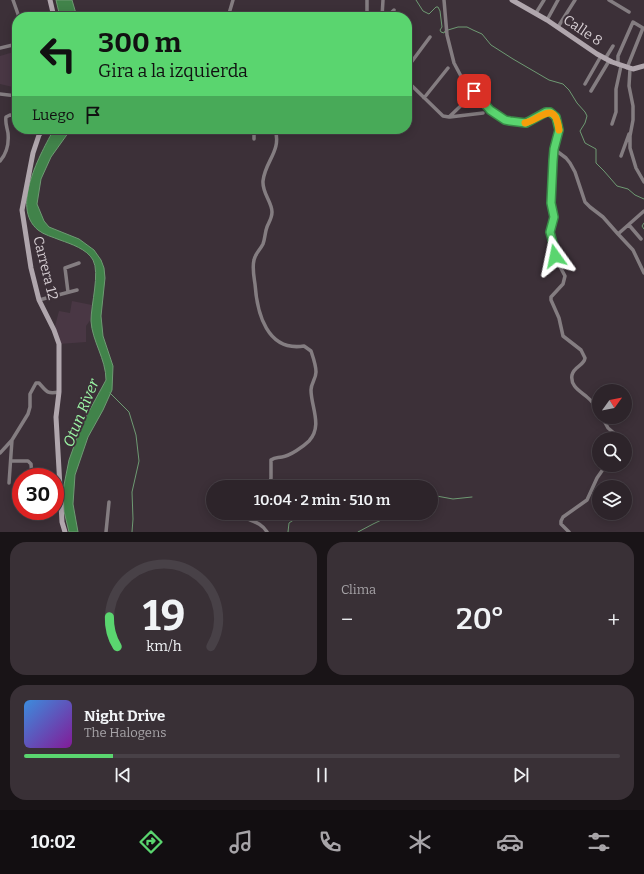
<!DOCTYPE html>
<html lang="es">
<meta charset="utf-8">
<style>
:root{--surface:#2d242a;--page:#393036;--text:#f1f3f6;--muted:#a7a4a8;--line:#484147;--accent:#5ad56f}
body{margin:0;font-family:Bitter,serif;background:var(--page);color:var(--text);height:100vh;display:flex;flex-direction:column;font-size:15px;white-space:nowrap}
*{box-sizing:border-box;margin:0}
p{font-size:13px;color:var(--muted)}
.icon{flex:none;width:22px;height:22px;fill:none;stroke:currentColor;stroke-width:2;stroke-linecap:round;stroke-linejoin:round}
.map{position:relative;height:532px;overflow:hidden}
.details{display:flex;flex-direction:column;gap:10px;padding:10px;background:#191417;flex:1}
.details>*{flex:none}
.top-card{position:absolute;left:12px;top:12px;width:400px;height:122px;border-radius:16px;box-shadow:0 2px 10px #0003,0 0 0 1px var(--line);background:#5ad56f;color:#111;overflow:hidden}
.needle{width:26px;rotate:57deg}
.tools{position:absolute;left:592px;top:384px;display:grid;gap:8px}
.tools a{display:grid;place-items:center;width:40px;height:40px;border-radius:50%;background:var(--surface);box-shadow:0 2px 10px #0003,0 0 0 1px var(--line);font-size:20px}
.speed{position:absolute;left:12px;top:468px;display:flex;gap:8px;font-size:20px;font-weight:700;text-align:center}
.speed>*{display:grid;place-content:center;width:52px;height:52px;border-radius:50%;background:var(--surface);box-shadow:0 2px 10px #0003,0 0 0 1px var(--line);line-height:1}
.speed .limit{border:6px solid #d22;background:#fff;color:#111}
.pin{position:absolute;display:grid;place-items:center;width:34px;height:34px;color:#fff;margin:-17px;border-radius:8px;box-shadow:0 2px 6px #0006}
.me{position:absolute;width:44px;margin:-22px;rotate:348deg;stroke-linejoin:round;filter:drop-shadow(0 0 3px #0008)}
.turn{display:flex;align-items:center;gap:14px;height:84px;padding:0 20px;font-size:18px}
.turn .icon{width:52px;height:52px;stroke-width:2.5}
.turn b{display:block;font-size:28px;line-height:34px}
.then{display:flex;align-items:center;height:38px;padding:0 20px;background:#0003;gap:8px;font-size:15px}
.big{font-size:30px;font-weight:600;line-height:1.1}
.details .card{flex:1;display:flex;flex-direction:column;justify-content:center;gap:6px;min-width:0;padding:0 14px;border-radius:16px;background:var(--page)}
.details .dial{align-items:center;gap:0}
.dial svg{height:104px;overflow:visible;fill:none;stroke:var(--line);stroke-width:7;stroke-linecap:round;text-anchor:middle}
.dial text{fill:var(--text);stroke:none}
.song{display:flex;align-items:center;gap:12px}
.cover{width:48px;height:48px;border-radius:6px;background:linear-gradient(135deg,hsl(210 70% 55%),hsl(290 70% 35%))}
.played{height:4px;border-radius:2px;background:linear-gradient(90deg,var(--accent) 15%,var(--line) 15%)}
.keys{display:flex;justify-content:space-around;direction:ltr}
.heat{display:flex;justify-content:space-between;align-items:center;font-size:22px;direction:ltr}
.details .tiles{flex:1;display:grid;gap:10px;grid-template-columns:1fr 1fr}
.card:last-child{grid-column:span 2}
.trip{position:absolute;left:206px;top:480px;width:232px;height:40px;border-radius:20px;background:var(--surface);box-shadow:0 2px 10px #0003,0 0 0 1px var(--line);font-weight:600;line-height:40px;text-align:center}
.tabs{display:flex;height:64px;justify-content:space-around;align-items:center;background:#120e11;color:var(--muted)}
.tabs .icon{width:28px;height:28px}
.tabs .current{color:var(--accent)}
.tabs b{font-size:18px;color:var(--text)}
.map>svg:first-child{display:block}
</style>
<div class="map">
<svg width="644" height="532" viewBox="0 0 644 532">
<rect width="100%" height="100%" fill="#3c3038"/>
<path fill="#493744" d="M17 51V88L0 84V56Z
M72 301 92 305 91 319 86 326V342L59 344 54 330 59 311 70 313Z"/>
<path fill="#41834a" stroke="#6e9a73" d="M56 0H72L77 17H60Z
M54 129H71L51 157 41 179 37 204 44 221 49 227 79 239 94 250 101 260 104 268 105 278 101 316 103 336 113 366 112 390 103 410 88 437 75 475 73 504 78 532H69L64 511 63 490 69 460 82 424 106 380C106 359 92 341 91 321 91 304 100 273 93 260 87 249 71 244 60 240 53 237 44 235 38 230 10 207 41 153 54 129Z"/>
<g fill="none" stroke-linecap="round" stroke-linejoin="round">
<path stroke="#6e9a73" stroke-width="1" d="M416 0 423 11 429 14 436 7H438L440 11 442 27 440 30 441 32 444 33 445 31
M448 30 458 27H467L473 30 482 34 491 45 513 59 549 80 563 84 569 90 577 103 585 112 587 116 585 123 580 131 585 143 596 149V163L604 171 617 186 628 189 635 195 644 199
M644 223 642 226 644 229
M110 393 129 412 136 435 139 461 132 492 133 519 132 532
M431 495 453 499 472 497
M288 532 289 523 304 513
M358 532 373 524 396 513"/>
<path stroke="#847d81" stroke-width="3.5" d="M13 0 19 17
M444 0 447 35 454 63 463 80 490 110 505 120 526 123 547 112 550 113 556 117 559 130 554 149 553 161 551 203 554 217 550 232 557 261 565 276 563 284 551 297V300L559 318 563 336 581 350 585 358C584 366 574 366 572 375 570 386 580 391 587 397 592 401 596 407 599 412
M609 0 629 12
M382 13 390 14 394 10
M536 13 544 0
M228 17 233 0
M367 17V0
M382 17 383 0
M547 20 558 0
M558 27 575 0
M0 48 17 44
M605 59 613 46
M618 65V56L633 22 643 28 627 68
M407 68 430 37
M630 69 629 86 633 106V120L630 136V148L636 168 644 182
M407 81 443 116 449 117 469 98
M585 84 601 56
M591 91 609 61
M0 94 17 96
M424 98 448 68
M450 117 483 113
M612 124 616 112V89L621 66
M254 139V129
M554 149 566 158 570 163 575 172 585 202 590 207 603 217 618 234 644 211
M621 156 629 134
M0 161C7 153 9 143 8 133 7 127 5 123 6 117L10 115 17 116
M629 225 641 239
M618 234 633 250 644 273
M68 292 65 268 79 263
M39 300 77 290
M602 417 608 428 621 439
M0 453 12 440 28 414 30 407V394L36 383H39C47 392 47 394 59 392
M11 461H28L31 464 32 477
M9 483 12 440
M269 487 271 478V460C275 457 277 458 282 457 290 456 304 446 309 441 323 426 311 407 311 390 311 383 316 379 316 372 316 365 313 357 311 351L304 346C267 352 257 313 255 284 254 277 252 268 254 260 255 254 260 250 263 244 265 239 265 232 267 227 269 222 272 218 272 212 272 202 262 193 263 181 265 161 282 151 275 129
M55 501H61
M239 513C246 522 259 519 267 532
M106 532 109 502
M569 532 561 524V521L563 517 587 500 597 478 606 465"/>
<path stroke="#b0a6ad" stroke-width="5" d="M50 0 54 17
M512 0 547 20 597 54 612 62 633 69 644 66
M43 129 39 135 33 153 22 210 31 268 39 300 54 330 59 344V392L56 417 62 522 65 532"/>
</g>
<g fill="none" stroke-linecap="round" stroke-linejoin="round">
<g stroke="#3a8a48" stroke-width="10">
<path id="route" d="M474 91 490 110 505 120 510 121 526 123 546 112H550L556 117 559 130 554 149 553 161 551 203 554 217 550 232 554 247 555 256"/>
</g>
<use href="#route" stroke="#5ad56f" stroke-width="7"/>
<path stroke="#f59e0b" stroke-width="7" d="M525 123C541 119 555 99 559 130"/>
</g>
<g text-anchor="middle" stroke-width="4" stroke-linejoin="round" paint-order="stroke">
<g font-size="14" fill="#d7cfd4" stroke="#3c3038">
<text transform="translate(583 30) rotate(34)" y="5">Calle 8</text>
<text transform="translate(46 268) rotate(76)" y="5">Carrera 12</text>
</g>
<g font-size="15" font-style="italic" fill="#9cf8a6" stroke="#3c3038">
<text transform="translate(81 413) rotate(-68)" y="5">Otun River</text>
</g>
</g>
</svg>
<div class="tools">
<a><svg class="needle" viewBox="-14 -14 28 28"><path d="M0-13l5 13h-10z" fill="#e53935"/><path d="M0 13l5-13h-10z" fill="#a7a4a8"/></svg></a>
<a><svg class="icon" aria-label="search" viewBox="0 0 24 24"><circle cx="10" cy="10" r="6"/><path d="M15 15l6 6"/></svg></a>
<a><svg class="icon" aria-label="layers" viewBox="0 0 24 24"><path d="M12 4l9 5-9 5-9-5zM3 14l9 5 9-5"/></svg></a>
</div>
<div class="speed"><div class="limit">30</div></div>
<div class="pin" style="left:474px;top:91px;background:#d93025"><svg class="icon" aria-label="arrive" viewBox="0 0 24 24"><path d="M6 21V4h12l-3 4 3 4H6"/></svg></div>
<svg class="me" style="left:555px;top:256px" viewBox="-20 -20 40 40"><path d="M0-17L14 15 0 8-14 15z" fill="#5ad56f" stroke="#fff" stroke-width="4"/></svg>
<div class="trip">10:04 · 2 min · 510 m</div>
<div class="top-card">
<div class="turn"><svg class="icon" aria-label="left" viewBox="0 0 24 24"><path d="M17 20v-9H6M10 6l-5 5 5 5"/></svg><div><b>300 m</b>Gira a la izquierda</div></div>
<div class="then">Luego<svg class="icon" aria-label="arrive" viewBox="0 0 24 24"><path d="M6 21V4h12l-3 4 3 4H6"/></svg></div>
</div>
</div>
<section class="details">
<div class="tiles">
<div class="card dial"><svg viewBox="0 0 100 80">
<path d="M14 69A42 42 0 1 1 86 69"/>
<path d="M14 69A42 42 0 0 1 8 46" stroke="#5ad56f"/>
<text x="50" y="56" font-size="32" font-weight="700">19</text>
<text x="50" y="72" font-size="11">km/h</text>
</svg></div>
<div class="card"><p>Clima</p>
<div class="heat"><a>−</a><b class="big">20°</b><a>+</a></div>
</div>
<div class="card">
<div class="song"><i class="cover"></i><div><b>Night Drive</b><p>The Halogens</p></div></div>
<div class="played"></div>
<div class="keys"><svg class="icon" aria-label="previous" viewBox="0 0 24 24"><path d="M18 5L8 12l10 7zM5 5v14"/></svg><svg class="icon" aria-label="pause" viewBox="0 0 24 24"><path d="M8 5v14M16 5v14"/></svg><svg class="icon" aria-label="next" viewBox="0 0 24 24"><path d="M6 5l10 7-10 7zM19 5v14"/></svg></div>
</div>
</div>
</section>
<nav class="tabs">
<b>10:02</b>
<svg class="icon current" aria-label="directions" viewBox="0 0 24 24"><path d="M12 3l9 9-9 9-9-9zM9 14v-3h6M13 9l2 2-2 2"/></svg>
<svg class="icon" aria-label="music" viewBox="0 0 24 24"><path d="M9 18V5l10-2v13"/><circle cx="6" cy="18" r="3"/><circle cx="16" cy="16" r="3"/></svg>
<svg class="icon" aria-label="phone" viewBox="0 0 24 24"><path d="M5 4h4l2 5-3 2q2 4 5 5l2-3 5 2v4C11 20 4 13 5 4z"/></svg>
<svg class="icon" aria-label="climate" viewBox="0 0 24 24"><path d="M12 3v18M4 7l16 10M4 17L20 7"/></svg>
<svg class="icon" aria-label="car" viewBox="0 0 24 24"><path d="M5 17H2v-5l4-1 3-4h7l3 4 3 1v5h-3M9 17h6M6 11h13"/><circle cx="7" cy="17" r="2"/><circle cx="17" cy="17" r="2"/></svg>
<svg class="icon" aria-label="filters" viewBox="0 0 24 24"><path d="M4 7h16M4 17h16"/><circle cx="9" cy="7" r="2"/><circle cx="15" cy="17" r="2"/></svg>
</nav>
